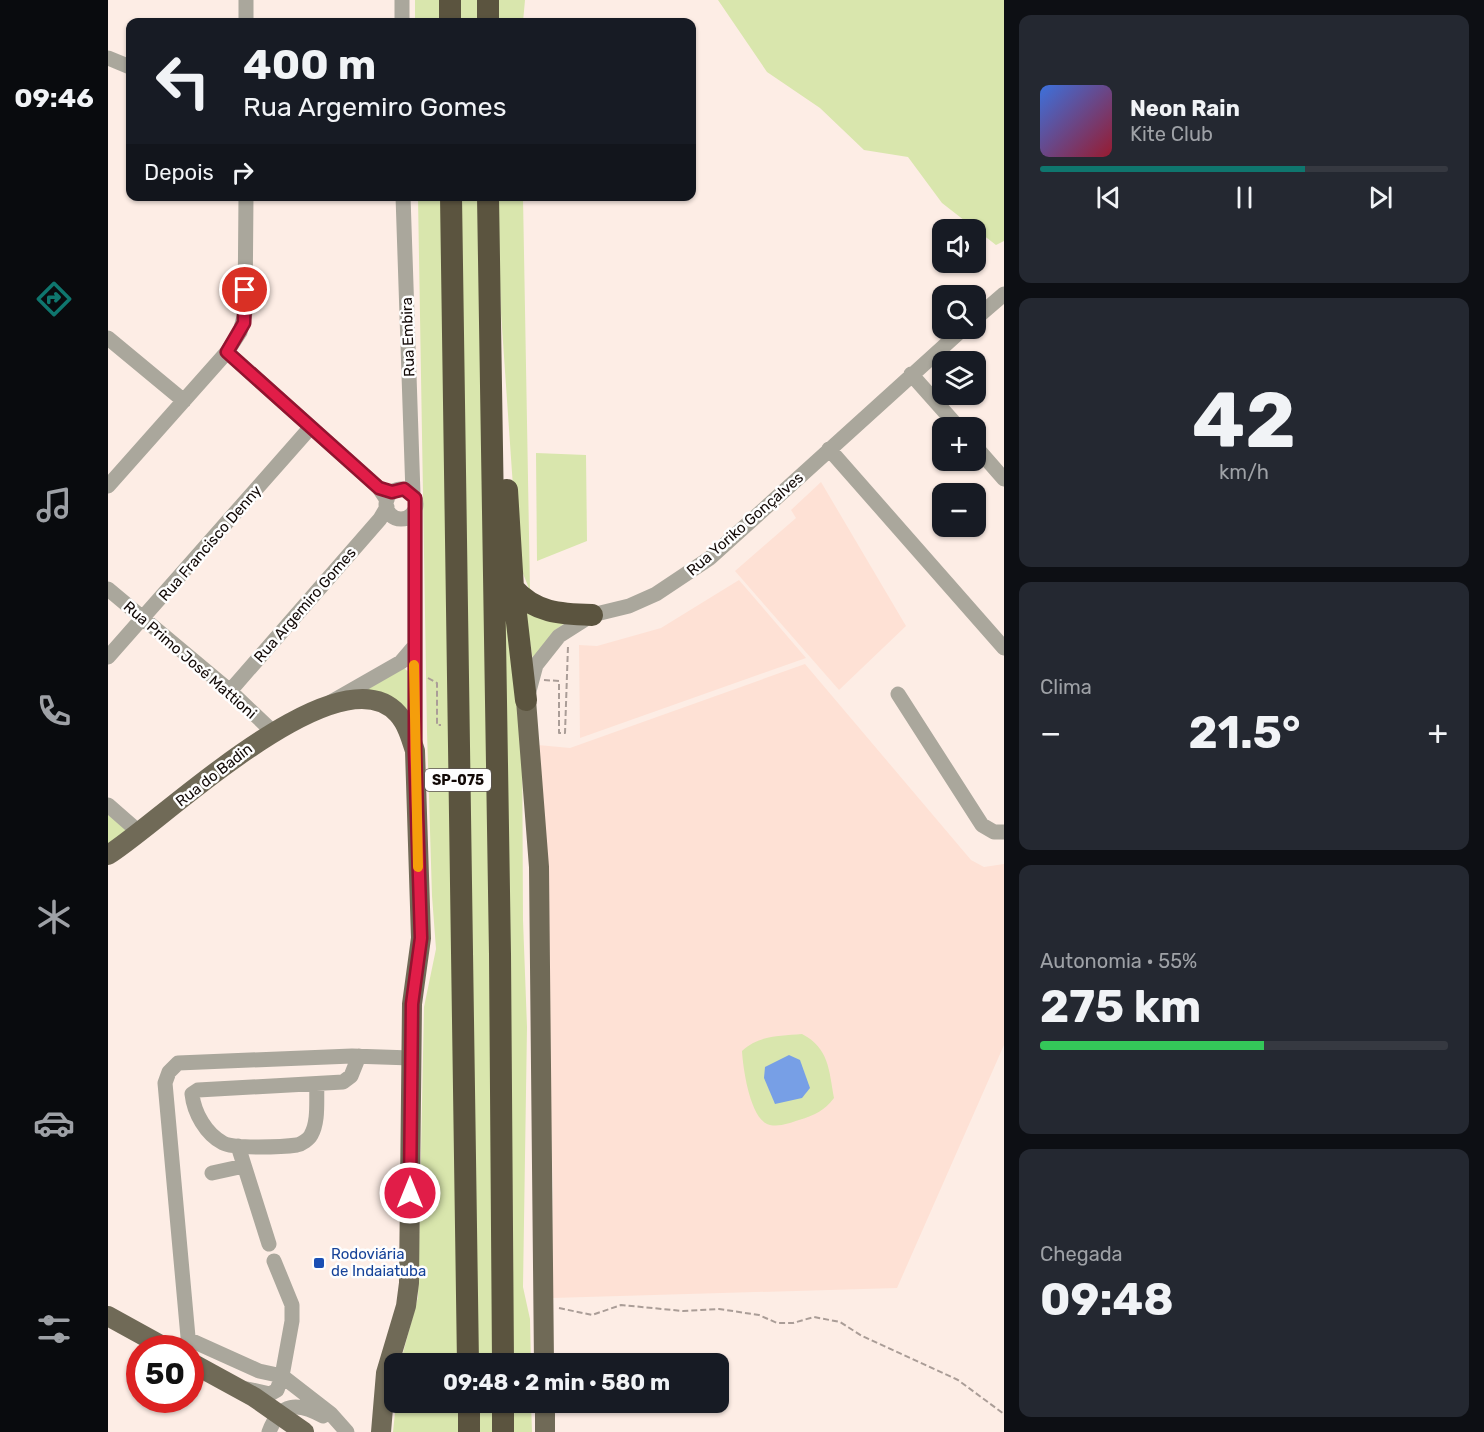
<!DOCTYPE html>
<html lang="pt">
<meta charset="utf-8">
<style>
:root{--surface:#171b24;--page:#242831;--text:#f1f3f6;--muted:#9ea1a6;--line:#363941;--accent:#0f766e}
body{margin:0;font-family:Rubik,sans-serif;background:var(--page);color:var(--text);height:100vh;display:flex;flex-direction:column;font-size:22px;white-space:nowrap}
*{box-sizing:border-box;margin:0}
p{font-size:20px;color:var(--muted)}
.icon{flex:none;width:33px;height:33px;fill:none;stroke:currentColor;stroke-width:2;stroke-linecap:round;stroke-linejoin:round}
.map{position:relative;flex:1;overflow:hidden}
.side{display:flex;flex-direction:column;gap:15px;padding:15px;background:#0d0f14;width:480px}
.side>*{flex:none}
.top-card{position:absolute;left:18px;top:18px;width:570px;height:183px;border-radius:12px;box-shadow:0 2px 4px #0004;background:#171b24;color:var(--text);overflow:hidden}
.buttons{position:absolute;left:824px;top:219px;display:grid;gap:12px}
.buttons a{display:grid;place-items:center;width:54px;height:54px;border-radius:12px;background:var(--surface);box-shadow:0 2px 4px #0004;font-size:30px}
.speed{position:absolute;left:18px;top:1335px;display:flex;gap:12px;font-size:30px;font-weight:700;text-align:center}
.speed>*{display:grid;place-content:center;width:78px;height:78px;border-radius:50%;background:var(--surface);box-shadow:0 2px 4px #0004;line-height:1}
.speed .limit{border:9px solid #d22;background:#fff;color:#111}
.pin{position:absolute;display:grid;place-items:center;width:51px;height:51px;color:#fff;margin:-26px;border:3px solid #fff;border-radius:50%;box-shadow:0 2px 6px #0007}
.me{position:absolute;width:66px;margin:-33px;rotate:0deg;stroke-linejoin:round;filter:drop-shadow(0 0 4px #0008)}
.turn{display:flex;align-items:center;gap:21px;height:126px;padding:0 18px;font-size:27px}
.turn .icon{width:78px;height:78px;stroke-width:2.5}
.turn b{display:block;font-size:42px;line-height:51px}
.then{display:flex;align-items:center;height:57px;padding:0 18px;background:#0003;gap:12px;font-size:22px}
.big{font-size:45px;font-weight:700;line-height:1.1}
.side .widget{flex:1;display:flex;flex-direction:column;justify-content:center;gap:9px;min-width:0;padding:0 21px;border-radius:12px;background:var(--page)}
.side .dial{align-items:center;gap:0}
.dial b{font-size:78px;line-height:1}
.song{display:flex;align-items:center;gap:18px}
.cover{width:72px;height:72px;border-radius:9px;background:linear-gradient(135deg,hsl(220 70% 55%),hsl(350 70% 35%))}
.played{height:6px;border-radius:3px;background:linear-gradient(90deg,var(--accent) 65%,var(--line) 65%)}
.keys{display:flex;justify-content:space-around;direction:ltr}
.heat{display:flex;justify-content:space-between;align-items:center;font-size:33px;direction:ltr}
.charge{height:9px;border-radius:4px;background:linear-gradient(90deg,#34c759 55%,var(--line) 0)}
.trip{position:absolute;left:276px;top:1353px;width:345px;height:60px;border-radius:12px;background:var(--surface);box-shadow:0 2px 4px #0004;font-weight:700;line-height:60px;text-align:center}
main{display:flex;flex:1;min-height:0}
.tab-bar{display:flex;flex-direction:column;width:108px;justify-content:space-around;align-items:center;background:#090b0e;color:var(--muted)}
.tab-bar .icon{width:42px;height:42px}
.tab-bar .current{color:var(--accent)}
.tab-bar b{font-size:27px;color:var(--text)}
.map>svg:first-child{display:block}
</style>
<main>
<nav class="tab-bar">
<b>09:46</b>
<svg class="icon current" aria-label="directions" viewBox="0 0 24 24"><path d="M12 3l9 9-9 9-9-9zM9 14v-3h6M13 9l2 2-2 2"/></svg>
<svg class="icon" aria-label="music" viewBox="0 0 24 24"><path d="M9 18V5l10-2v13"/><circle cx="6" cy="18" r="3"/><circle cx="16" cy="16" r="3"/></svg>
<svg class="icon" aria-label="phone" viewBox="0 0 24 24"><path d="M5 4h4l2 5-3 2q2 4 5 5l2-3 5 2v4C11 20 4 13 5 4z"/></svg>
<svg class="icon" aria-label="climate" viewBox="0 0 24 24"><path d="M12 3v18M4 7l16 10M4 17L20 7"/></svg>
<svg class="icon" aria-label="car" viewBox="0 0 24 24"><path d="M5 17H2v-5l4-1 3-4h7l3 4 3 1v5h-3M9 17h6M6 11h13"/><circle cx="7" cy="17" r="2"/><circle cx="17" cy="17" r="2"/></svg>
<svg class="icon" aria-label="filters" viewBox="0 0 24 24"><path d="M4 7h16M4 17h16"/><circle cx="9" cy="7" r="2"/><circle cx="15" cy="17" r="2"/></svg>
</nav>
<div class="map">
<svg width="896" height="1432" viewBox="0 0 896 1432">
<rect width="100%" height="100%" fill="#fdede5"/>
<path fill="#fee1d5" d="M713 482 798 626 731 690 627 571 688 518 683 510Z
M631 580 698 658 472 738 471 645 489 646 553 628Z
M697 664 863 860 876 867 896 864V1045L789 1288 444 1298 445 1185 430 745 462 748Z"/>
<path fill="#d9e6ad" d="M307 0H334V22H307Z
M349 0H372V22H348Z
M387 0H417L415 22H386Z
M610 0H896V241L888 245 834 203 800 157 756 150 712 108 659 72Z
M335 196 354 1363 292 1364 310 1297 316 1007 328 949 324 896 319 732 310 197Z
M349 197H372L387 1364 368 1363Z
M389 197H415L422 591 414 571 409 545 393 313Z
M428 453 478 455 479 541 429 561Z
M396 563 414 711 415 920 419 1027 415 1287 422 1319 423 1364 405 1363Z
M416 607 463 619 447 630 425 660Z
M292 665 302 673 307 733 292 717 233 699Z
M0 809 27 832 0 851Z
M694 1034C721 1048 721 1070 726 1098 716 1111 707 1115 691 1120 682 1123 669 1128 659 1124 642 1116 635 1069 634 1051 651 1035 671 1036 694 1034Z
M288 1403H355V1432H285Z
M369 1403H387V1432H369Z
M405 1403H423L424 1432H406Z"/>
<path fill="#779fe6" d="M681 1055 692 1060 702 1088 694 1098 667 1104 656 1078 657 1067Z"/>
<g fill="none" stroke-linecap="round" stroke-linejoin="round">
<path stroke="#aa9d97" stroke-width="2" stroke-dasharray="6 3" stroke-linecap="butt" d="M320 678 329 683V725H333
M436 680 451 681V733H457L460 646
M451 1308 484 1315 513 1305 575 1311 611 1309 651 1315 669 1323H685L706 1317 732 1322 754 1336 850 1380 896 1414"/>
<path stroke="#aaa79c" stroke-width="15" d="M138 0V22
M294 22V0
M0 58 22 67
M295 196 305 494
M867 319 896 294
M0 338 76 401
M119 352 271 488 279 500
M803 374 851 428
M867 446 896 479
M721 449 896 648
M0 486 119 352 132 332 137 313 138 196
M278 504a15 15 0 1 1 30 0a15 15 0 1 1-30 0Z
M0 589 122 691 164 731
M0 657 202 428
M122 691 272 519 279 507
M421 691 428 665 451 636 484 615 521 606 548 594 602 558 856 328
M790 694 874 825 886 832H896
M223 702 293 662 305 648
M307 740V509
M0 805 32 833
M209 1085C208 1100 211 1121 203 1135 201 1139 194 1144 189 1145 175 1147 126 1149 115 1143 98 1134 86 1113 84 1094L90 1090 235 1082 243 1076 251 1056
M130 1146 161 1244
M104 1173 136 1166
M80 1339 151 1371 174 1376 223 1414 239 1432
M81 1348 57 1083 61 1072 70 1063 244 1056 303 1058
M139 1389 162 1394 169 1390 174 1376 184 1321V1305L166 1261
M161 1432C172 1402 190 1402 215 1416"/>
<path stroke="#706a57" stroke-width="20" d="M418 700 431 867 436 1364
M0 855C51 824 231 647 290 714 299 724 303 738 307 751L313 938 304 1004 301 1283 298 1306 278 1373 273 1432
M0 1316 58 1348
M82 1362 146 1397 196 1432
M437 1402V1432"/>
<path stroke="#5b543f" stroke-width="22" d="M342 0V22
M380 22V0
M343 196 360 1364
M380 196 392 954 395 1364
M399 490 405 588 418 700
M405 588C427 613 452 614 484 615
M361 1402V1432
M395 1402V1432"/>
</g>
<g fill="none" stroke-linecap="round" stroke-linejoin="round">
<g stroke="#92132f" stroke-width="15">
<path id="route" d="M137 290 136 323 119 352 271 488 284 492 296 489 307 498V751L313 938 304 1004 302 1193"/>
</g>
<use href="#route" stroke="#e11d48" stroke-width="10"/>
<path stroke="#f59e0b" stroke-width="10" d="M306 665 310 867"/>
</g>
<rect fill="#1a4fb4" stroke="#fefefe" stroke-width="2" x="205" y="1257" width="12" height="12" rx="3"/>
<g text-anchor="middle" stroke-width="5" stroke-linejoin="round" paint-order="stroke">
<rect fill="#fefefe" stroke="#595250" stroke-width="1.5" x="317" y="769" width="66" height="22" rx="4.5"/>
<g font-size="14" font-weight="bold" fill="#120906">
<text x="350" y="785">SP-075</text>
</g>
<g font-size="15" fill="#120906" stroke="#fefefe">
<text transform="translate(300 337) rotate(-92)" y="5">Rua Embira</text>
<text transform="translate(637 524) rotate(-41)" y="5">Rua Yoriko Gonçalves</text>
<text transform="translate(102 543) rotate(-49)" y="5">Rua Francisco Denny</text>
<text transform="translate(197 605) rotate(-49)" y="5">Rua Argemiro Gomes</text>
<text transform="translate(82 660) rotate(41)" y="5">Rua Primo José Mattioni</text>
<text transform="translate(106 775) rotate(-38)" y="5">Rua do Badin</text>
</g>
<g font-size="15" fill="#164399" stroke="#fefefe" text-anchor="start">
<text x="223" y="1259">Rodoviária<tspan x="223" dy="17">de Indaiatuba</tspan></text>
</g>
</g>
</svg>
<div class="buttons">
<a><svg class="icon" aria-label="sound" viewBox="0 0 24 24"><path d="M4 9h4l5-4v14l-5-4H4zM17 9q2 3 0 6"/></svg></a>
<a><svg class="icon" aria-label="search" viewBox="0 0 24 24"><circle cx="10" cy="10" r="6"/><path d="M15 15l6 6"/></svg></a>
<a><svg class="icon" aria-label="layers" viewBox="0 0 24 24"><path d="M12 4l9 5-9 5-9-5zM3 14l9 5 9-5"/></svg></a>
<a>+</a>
<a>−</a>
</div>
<div class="speed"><div class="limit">50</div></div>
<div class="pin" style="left:137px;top:290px;background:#d93025"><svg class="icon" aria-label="arrive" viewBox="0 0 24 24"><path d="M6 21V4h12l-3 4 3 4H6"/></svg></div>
<svg class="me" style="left:302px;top:1193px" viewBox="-20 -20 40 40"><circle r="17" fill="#e11d48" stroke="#fff" stroke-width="3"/><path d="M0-11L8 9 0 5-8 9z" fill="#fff"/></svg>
<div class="trip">09:48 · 2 min · 580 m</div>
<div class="top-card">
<div class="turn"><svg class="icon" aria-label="left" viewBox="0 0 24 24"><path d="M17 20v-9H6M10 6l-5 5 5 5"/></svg><div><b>400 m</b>Rua Argemiro Gomes</div></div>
<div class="then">Depois<svg class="icon" aria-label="right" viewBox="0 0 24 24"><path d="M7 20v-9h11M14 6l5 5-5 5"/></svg></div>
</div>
</div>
<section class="side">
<div class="widget">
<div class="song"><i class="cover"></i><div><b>Neon Rain</b><p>Kite Club</p></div></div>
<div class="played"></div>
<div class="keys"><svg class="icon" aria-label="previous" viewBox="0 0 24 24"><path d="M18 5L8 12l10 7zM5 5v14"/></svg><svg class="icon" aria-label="pause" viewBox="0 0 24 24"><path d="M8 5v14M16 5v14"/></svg><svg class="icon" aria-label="next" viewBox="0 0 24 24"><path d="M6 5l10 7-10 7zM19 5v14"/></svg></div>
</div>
<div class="widget dial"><b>42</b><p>km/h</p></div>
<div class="widget"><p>Clima</p>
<div class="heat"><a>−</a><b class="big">21.5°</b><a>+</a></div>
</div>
<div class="widget"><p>Autonomia · 55%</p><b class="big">275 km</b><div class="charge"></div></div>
<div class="widget"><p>Chegada</p><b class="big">09:48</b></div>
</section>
</main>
